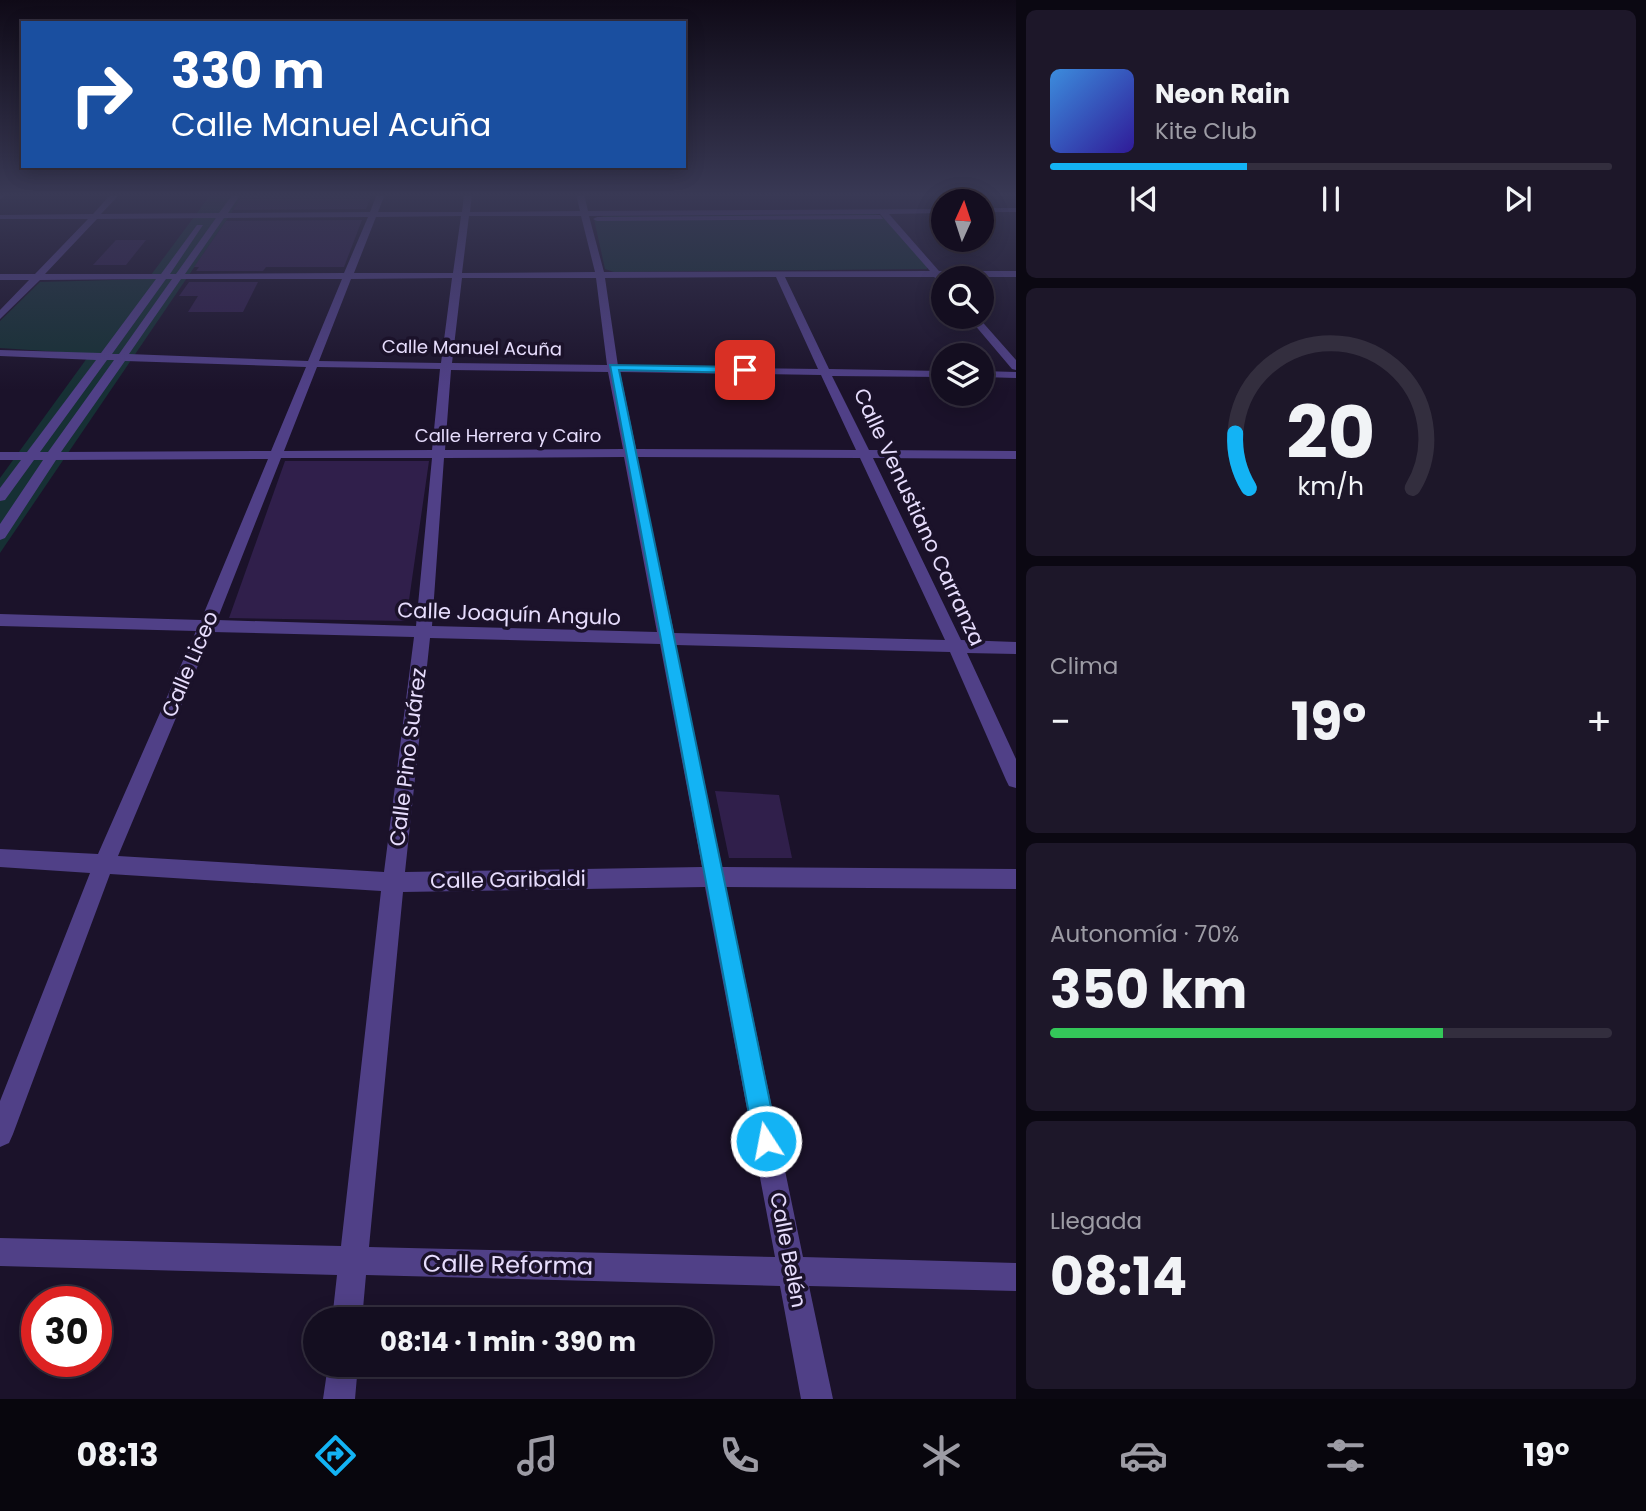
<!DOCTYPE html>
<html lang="es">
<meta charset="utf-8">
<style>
:root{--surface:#140e20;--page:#1d1729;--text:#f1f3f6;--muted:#9d9ca5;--line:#332e3e;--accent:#13b3f4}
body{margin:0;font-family:Poppins,sans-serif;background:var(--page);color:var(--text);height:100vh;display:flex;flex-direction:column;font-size:26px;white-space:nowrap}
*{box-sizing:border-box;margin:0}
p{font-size:23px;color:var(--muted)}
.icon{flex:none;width:38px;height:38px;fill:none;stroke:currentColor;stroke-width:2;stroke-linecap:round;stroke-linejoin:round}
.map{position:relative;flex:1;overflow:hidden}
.side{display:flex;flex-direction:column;gap:10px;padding:10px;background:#0b0812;width:630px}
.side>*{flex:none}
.guide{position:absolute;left:21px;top:21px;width:665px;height:147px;border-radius:0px;box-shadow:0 4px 18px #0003,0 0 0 2px var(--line);background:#1a4fa0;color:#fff;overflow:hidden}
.needle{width:46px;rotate:3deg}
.buttons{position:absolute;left:931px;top:189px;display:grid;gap:14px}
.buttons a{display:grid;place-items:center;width:63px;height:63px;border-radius:50%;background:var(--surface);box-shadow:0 4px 18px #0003,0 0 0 2px var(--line);font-size:35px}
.speed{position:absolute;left:21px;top:1286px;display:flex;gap:14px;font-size:35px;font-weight:700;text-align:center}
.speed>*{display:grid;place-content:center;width:91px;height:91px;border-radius:50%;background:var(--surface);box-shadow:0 4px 18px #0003,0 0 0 2px var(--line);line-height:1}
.speed .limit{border:10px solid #d22;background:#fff;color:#111}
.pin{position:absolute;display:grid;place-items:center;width:60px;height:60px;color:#fff;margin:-30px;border-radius:14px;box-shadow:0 4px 10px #0006}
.me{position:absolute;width:77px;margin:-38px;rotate:349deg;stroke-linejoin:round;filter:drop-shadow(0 0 5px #0008)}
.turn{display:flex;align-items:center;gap:24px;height:147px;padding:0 35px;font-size:32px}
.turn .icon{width:91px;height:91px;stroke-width:2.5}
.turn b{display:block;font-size:49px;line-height:60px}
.big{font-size:52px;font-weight:700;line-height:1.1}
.side .tile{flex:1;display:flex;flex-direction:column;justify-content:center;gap:10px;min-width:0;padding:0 24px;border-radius:10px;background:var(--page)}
.side .dial{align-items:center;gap:0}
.dial svg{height:182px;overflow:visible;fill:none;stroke:var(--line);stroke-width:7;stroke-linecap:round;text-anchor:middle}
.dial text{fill:var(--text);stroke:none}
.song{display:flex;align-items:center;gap:21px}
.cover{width:84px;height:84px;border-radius:10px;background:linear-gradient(135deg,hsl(210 70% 55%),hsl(250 70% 35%))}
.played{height:7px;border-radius:4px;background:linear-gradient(90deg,var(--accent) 35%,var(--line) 35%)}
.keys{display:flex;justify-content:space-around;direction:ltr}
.heat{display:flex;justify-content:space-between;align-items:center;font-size:38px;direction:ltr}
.charge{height:10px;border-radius:5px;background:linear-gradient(90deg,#34c759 70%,var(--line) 0)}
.trip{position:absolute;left:303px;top:1307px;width:410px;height:70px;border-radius:35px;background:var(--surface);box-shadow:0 4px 18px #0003,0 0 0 2px var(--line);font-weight:700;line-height:70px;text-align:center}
.menu{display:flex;height:112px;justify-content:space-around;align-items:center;background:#08060d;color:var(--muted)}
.menu .icon{width:49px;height:49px}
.menu .selected{color:var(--accent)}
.menu b{font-size:32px;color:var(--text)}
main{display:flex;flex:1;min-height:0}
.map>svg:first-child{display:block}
</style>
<main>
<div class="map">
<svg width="1016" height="1399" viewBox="0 0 1016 1399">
<rect width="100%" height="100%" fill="#1b122a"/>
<path fill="#163034" d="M211 194H244L0 553V478L90 354 0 348V321L40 282 148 279Z
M874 214 884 216 927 265V269L614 272 605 269 594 219 604 216Z"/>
<path fill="#301f4b" d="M243 194H372L366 209 233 210Z
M362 220 344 267H266L263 271H196L199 267H194L226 221Z
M116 240H146L126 265H93Z
M189 282H258L243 312H188L198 296H179Z
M285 461H429L406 621 229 618Z
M715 791 779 795 792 858H729Z"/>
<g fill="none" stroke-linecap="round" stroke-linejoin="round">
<path fill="#504087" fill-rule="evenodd" d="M880 215 883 219 597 221 593 219 597 217Z"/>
<path fill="#504087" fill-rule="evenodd" d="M0 194H7L0 199Z
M111 194H120L101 214 219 213 233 194H241L228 213 370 212 377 194H385L378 212H462L464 194H472L470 212 580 211 576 194H584L588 211 943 209V213L889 214 939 271H1016V277H944L941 282 934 277H785L829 369 943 371V377L832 376 869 450 1016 451V459L873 458 961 640 1016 642V654L967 653 1016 759V788L1009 786 1006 780 950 652 676 645 722 867 1016 869V889L726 887 803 1257 1016 1263V1291L809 1286 833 1399H801L780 1286 366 1275 362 1320H332L337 1275 0 1266V1238L341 1246 381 891 110 874 13 1134 9 1143 0 1147V1101L90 873 0 867V849L98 854 196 631 0 626V614L201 620 268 459 56 460 5 538 0 540V524L43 460H34L5 500 0 501V488L21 460H0V452H27L96 360 0 356V350L101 353 156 279 40 280 0 319V310L29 280H0V274H35L88 219H0V215L93 214ZM880 214 930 271 604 272 589 216ZM461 216 453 273H354L376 217ZM469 216H581L595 272 462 273ZM368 217 344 273 185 274 224 218ZM216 218 176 274H170L203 225H197L161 274H45L97 219ZM776 277 818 369 618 366 605 278ZM452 278 441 363 319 361 351 279ZM462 278H596L607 365 452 363ZM166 279H172L119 354H112ZM181 279H342L308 361 129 354ZM107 360H114L48 452H40ZM125 361 306 367 271 451 61 452ZM317 367 440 369 432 450 284 451ZM451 370 608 372 623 449 445 450ZM620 372 821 375 856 450 636 449ZM624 457 657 632 432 626 444 458ZM637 457 860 458 945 640 674 633ZM281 458H432L416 626 217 620ZM212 632 414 637 384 872 118 856ZM430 638 660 644 702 867 405 872ZM705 887 775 1257 369 1247 403 892Z
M982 208H1016V212H982Z
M968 317H978L1016 360V370L1012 369Z
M982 371 1016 372V378L982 377Z
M328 1365H358L355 1399H323Z"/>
</g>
<linearGradient id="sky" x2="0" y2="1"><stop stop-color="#0f0a17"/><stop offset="0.5" stop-color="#393955"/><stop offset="1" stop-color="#393955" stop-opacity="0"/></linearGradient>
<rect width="1016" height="390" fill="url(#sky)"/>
<path fill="#13b3f4" stroke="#0c749f" stroke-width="2" d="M610 365 745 367 750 370 745 373 619 370 778 1141 775 1149 766 1153 758 1149 754 1141Z"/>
<g text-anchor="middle" stroke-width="7" stroke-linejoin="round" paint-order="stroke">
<g font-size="18" fill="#e7ddfd" stroke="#1b122a">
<text transform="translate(472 348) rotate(1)" y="6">Calle Manuel Acuña</text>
<text x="508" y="442">Calle Herrera y Cairo</text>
</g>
<g font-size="21" fill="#e7ddfd" stroke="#1b122a">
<text transform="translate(919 517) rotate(65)" y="7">Calle Venustiano Carranza</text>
<text transform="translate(509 614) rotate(2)" y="7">Calle Joaquín Angulo</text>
<text transform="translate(190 664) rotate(-67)" y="7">Calle Liceo</text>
<text transform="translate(408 757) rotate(-83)" y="7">Calle Pino Suárez</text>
<text transform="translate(508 880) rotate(-1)" y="7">Calle Garibaldi</text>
<text transform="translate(788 1250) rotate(79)" y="7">Calle Belén</text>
</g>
<g font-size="24" fill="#e7ddfd" stroke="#1b122a">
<text transform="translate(508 1265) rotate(1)" y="8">Calle Reforma</text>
</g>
</g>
</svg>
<div class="buttons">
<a><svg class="needle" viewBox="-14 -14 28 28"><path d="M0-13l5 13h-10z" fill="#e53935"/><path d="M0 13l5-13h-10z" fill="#9d9ca5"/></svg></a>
<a><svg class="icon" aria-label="search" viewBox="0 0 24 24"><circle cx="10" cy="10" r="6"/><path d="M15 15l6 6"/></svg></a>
<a><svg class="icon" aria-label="layers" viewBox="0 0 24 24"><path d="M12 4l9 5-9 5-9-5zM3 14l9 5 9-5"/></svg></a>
</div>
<div class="speed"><div class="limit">30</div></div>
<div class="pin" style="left:745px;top:370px;background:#d93025"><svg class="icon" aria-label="arrive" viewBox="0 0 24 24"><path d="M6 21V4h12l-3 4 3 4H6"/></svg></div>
<svg class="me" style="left:766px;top:1141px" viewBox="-20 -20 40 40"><circle r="17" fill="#13b3f4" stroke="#fff" stroke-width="3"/><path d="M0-11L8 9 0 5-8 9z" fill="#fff"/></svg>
<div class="trip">08:14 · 1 min · 390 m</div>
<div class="guide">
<div class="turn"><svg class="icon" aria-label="right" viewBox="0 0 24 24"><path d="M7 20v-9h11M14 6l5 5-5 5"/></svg><div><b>330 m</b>Calle Manuel Acuña</div></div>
</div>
</div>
<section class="side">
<div class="tile">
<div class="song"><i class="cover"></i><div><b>Neon Rain</b><p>Kite Club</p></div></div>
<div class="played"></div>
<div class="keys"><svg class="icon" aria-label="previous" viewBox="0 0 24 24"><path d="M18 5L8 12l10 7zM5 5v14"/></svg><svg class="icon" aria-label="pause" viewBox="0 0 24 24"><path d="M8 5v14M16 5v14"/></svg><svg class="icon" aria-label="next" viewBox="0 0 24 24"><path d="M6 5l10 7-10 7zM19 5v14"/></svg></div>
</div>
<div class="tile dial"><svg viewBox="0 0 100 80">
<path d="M14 69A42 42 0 1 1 86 69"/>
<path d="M14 69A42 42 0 0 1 8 45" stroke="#13b3f4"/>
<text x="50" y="56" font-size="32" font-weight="700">20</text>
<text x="50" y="72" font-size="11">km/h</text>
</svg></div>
<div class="tile"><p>Clima</p>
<div class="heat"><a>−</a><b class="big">19°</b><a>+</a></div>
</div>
<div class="tile"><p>Autonomía · 70%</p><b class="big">350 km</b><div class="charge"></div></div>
<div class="tile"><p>Llegada</p><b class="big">08:14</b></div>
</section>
</main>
<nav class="menu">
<b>08:13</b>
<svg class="icon selected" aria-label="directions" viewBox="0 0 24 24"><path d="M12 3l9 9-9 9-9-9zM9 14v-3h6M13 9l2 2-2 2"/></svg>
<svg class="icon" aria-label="music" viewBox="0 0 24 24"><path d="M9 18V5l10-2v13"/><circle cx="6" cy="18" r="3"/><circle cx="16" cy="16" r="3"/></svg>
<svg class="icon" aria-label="phone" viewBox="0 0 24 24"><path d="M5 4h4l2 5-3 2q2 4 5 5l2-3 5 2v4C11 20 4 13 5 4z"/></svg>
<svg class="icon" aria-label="climate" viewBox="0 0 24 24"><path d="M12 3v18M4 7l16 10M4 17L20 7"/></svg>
<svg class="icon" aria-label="car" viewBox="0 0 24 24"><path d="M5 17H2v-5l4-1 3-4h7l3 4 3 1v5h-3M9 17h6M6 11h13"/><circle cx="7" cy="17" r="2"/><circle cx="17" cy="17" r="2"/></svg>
<svg class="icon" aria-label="filters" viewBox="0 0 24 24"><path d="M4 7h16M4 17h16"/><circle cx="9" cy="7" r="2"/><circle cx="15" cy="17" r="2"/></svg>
<b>19°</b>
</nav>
